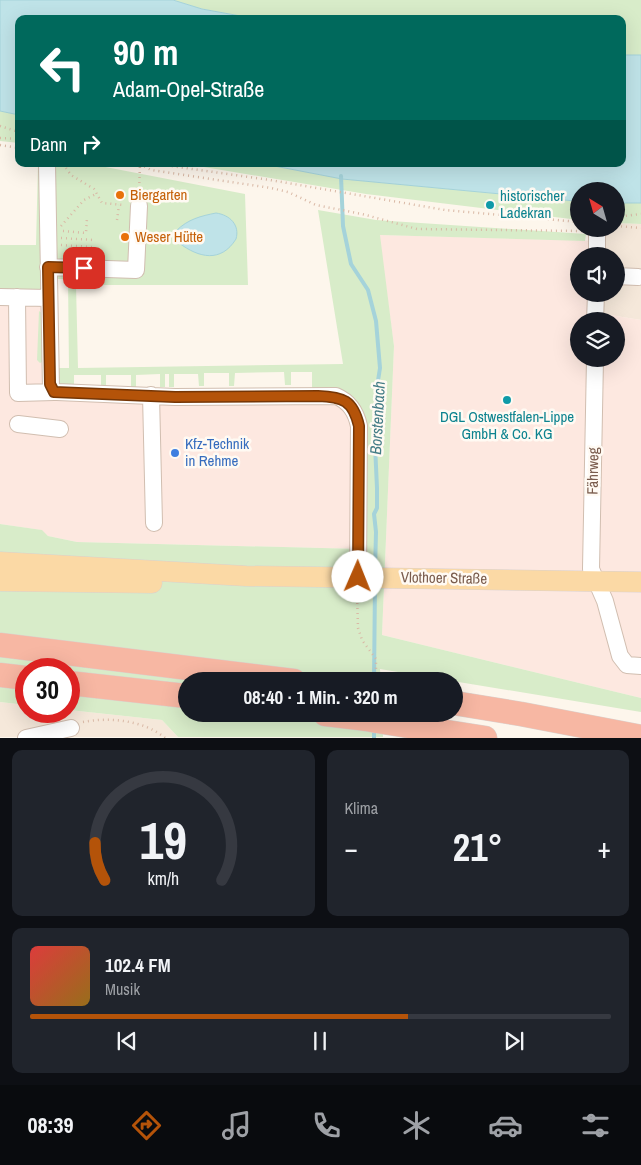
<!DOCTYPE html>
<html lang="de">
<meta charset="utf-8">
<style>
:root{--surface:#171b24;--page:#20242c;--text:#f1f3f6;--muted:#9ea1a6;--line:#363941;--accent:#b45309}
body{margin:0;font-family:"Archivo Narrow",sans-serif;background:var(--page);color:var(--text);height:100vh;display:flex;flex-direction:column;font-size:19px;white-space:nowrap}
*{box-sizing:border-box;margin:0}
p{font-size:16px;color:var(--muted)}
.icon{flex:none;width:28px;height:28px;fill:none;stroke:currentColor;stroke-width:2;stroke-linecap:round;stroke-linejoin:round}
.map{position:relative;height:738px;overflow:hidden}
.panel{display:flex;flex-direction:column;gap:12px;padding:12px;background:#0d0f14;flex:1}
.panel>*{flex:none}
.banner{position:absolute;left:15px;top:15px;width:611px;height:152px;border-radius:10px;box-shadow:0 5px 20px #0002;background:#00695c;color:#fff;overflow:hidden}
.needle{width:32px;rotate:323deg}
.buttons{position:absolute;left:570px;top:182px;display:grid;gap:10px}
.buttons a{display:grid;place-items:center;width:55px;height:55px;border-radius:50%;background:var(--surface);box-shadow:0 5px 20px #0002;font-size:25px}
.speed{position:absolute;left:15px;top:658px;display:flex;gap:10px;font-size:25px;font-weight:700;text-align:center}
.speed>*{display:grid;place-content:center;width:65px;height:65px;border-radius:50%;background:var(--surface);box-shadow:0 5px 20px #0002;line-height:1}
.speed .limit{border:8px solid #d22;background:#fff;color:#111}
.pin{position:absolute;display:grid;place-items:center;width:42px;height:42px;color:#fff;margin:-21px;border-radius:10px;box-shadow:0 2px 8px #0006}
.me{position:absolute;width:55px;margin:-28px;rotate:1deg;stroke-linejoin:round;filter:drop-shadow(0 0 4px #0008)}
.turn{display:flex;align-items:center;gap:18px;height:105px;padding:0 15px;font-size:22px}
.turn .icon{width:65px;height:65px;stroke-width:2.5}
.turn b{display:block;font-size:35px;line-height:42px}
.then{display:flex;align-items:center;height:48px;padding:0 15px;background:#0003;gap:10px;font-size:19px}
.big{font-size:38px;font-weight:800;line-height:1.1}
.panel .card{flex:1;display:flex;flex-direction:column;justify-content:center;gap:8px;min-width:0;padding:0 18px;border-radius:10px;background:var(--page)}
.panel .dial{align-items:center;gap:0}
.dial svg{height:130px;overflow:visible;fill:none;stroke:var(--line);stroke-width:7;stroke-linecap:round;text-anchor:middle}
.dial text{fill:var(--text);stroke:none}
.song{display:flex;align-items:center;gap:15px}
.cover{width:60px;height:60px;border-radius:8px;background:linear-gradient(135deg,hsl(0 70% 55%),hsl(40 70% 35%))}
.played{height:5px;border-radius:2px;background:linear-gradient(90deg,var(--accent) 65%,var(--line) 65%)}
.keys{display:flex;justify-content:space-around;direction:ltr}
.heat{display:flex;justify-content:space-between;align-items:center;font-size:28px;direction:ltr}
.panel .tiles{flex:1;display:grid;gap:12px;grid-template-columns:1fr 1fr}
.card:last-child{grid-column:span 2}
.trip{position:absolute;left:178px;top:672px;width:285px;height:50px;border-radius:25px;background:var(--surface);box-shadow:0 5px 20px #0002;font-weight:800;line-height:50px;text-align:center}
.tabs{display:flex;height:80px;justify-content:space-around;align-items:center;background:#090b0e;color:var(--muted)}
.tabs .icon{width:35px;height:35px}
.tabs .current{color:var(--accent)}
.tabs b{font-size:22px;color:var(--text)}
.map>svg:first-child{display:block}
</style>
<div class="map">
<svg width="641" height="738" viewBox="0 0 641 738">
<rect width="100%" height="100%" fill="#fdf6ec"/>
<path fill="#f5e8da" d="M616 223 641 224V320L604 314V294H616V256H604L605 229H616Z
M0 702 26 705V711L69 710 162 720 178 737H0Z"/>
<path fill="#fde8e0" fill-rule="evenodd" d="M379 235 605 241 604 256H579V294H604V314L641 320V698L382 635 394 346ZM579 321H616V359H579Z
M0 291 43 292 58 385 356 403 361 549 77 542 48 536 41 530 0 524Z"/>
<path fill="#d8ecc9" d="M173 0H641V55H623L622 19H257L202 9Z
M0 111 19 115V143L0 141Z
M38 164H90L245 194 248 285H76L78 368 343 364 318 210 376 220 586 234 585 241 380 235 394 346 382 635 641 698V712L380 669 381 681H186V714H382L383 737H178L162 720 69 710V669H26V705L0 702V524L42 530 48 536 77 542 361 549 364 423 312 389V372H291V385H285L284 372 235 373 234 386H229V373H204V386H199L198 374H174V387H169V374H165V387H160V374L136 375V387L131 388V375H106V388H101V375H74V391L58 385 54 368H69L68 279H53V292L0 291V245H36Z
M186 164H264L342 179 579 201V220L366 194Z
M616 203H641V224L616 223Z
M39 311 42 313V362L40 363 37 360Z"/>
<path fill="#bfe3e8" stroke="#a5d3da" d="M0 0H173L202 9 257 19H19V115L0 111Z
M623 55H641V203H616V191H579V201H575L342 179 264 164H622Z
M216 213C230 215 240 225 236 239 221 263 199 258 179 243L176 231C188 219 201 216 216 213Z"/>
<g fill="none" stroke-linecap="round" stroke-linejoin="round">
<path stroke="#a5d3da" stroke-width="4" d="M341 176 343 226 351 264 368 290 376 321 380 368 377 387 380 427 375 445 377 488V508L374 514 376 532 375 572
M374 681 375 584
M374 738V727"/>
<g stroke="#d1beb0" stroke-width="18">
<path id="minor" d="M47 164 51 389 57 392 175 397 336 396C350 402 356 412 359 426L358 577
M597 256V229
M48 267 136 270 139 206
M616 276 638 277
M0 297 48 298
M17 297 18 393 54 392
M595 321 596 294
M595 359 591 569 605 601 620 656 627 665 641 666
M151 395 154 523
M18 424 60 429
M26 738 71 728"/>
</g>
<g stroke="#dad1cd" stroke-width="21">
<path id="major" d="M0 562 246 576 641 582
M0 581 152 583"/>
</g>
<g stroke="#dad1cd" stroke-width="25">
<path id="highway" d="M0 645 294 681
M0 675 26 678
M69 683 186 696
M454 703 521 714 641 737
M325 714 367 719
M377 721 485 738"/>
</g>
<path stroke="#d9b8a5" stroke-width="2.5" stroke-dasharray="1 4" stroke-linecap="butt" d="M0 126 19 132
M0 138 19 139
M0 145 19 148
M63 164 71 175 94 189 102 203 124 205
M140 164 151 170 271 188 288 192 316 205 362 214 417 229 582 231
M157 164 270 180 445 210 579 222
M139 193 140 164
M616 217 641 214
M117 220 119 205
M61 226 84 200 96 194
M616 226 641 228
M63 231 86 233 87 218
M61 238 93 240
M61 245 92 247
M357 593 358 628 362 640 376 659V681
M83 722C109 717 144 720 165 738"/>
<use href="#minor" stroke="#fff" stroke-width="16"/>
<use href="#major" stroke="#fbd9a5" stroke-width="20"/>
<use href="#highway" stroke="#f7b7a3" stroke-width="24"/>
<g stroke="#dad1cd" stroke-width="25" stroke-linecap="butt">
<path id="highway-bridge" d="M367 719 377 721"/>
</g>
<use href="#highway-bridge" stroke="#f7b7a3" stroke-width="24"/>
</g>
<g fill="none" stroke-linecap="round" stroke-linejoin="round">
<g stroke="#753606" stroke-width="12">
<path id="route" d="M84 268 48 267 50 384 54 392 175 397 318 396C343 397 353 400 359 426L358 577"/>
</g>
<use href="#route" stroke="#b45309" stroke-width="9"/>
</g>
<g fill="#e8710a" stroke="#fffaf3" stroke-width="2">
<circle cx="120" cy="195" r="5"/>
<circle cx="125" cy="237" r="5"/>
</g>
<g fill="#0f9aa8" stroke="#fffaf3" stroke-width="2">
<circle cx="490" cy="205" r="5"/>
<circle cx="507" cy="400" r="5"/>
</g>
<circle fill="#3f7fe0" stroke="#fffaf3" stroke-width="2" cx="175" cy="453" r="5"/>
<g text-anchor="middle" stroke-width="5" stroke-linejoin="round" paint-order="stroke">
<g font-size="15" fill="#c56008" stroke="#fffaf3" text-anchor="start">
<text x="130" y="200">Biergarten</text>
<text x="135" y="242">Weser Hütte</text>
</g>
<g font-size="15" fill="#0d838f" stroke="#fffaf3" text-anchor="start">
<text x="500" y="201">historischer<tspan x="500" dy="17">Ladekran</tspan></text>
<text x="507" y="422" text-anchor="middle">DGL Ostwestfalen-Lippe<tspan x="507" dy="17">GmbH &amp; Co. KG</tspan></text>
</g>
<g font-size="15" fill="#366cbe" stroke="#fffaf3" text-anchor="start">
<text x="185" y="449">Kfz-Technik<tspan x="185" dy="17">in Rehme</tspan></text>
</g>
<g font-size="15" fill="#7a5c4d" stroke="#fffaf3">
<text transform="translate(593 471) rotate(-89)" y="5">Fährweg</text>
<text transform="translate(444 578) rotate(1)" y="5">Vlothoer Straße</text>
</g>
<g font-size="16" font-style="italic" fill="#437c86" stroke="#fffaf3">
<text transform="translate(377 418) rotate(-87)" y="6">Borstenbach</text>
</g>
</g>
</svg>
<div class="buttons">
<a><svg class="needle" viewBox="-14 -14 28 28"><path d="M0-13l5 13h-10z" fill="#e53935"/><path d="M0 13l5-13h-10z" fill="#9ea1a6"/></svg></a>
<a><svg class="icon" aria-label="sound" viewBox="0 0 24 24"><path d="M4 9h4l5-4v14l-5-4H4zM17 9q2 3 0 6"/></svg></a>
<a><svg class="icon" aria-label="layers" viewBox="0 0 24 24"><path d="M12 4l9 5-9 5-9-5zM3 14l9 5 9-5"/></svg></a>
</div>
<div class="speed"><div class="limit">30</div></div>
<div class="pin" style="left:84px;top:268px;background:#d93025"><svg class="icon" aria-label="arrive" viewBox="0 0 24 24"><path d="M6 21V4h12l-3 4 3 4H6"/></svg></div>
<svg class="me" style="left:358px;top:577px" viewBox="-20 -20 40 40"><circle r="19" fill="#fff"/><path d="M0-13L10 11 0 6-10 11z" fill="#b45309"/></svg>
<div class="trip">08:40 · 1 Min. · 320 m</div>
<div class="banner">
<div class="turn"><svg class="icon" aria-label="left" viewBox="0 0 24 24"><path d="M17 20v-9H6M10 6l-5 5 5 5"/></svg><div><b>90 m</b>Adam-Opel-Straße</div></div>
<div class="then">Dann<svg class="icon" aria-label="right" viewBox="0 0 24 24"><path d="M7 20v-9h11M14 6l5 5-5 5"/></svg></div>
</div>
</div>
<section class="panel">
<div class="tiles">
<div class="card dial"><svg viewBox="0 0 100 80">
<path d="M14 69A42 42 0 1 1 86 69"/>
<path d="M14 69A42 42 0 0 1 8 46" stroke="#b45309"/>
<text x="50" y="56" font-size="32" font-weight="700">19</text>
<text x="50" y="72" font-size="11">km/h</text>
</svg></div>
<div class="card"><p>Klima</p>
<div class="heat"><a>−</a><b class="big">21°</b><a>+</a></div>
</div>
<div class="card">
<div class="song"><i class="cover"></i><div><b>102.4 FM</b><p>Musik</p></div></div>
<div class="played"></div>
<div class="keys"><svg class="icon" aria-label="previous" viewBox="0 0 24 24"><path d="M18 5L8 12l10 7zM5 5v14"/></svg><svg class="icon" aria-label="pause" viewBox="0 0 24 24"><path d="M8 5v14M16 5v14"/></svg><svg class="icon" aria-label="next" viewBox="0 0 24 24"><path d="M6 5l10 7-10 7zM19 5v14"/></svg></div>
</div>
</div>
</section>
<nav class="tabs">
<b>08:39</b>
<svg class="icon current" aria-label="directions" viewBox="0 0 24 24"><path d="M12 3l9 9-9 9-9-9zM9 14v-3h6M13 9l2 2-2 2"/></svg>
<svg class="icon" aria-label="music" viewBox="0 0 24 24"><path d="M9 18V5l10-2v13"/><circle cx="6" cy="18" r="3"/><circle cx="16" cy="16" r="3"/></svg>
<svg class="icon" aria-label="phone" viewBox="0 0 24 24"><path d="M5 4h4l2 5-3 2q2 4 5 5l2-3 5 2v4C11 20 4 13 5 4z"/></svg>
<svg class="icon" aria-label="climate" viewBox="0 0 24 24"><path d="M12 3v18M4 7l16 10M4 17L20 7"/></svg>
<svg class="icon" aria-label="car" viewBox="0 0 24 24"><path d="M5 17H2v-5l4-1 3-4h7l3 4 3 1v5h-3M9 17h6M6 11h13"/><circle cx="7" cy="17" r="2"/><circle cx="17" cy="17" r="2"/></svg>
<svg class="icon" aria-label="filters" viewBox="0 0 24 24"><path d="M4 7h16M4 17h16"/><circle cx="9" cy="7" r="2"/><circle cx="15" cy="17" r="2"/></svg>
</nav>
